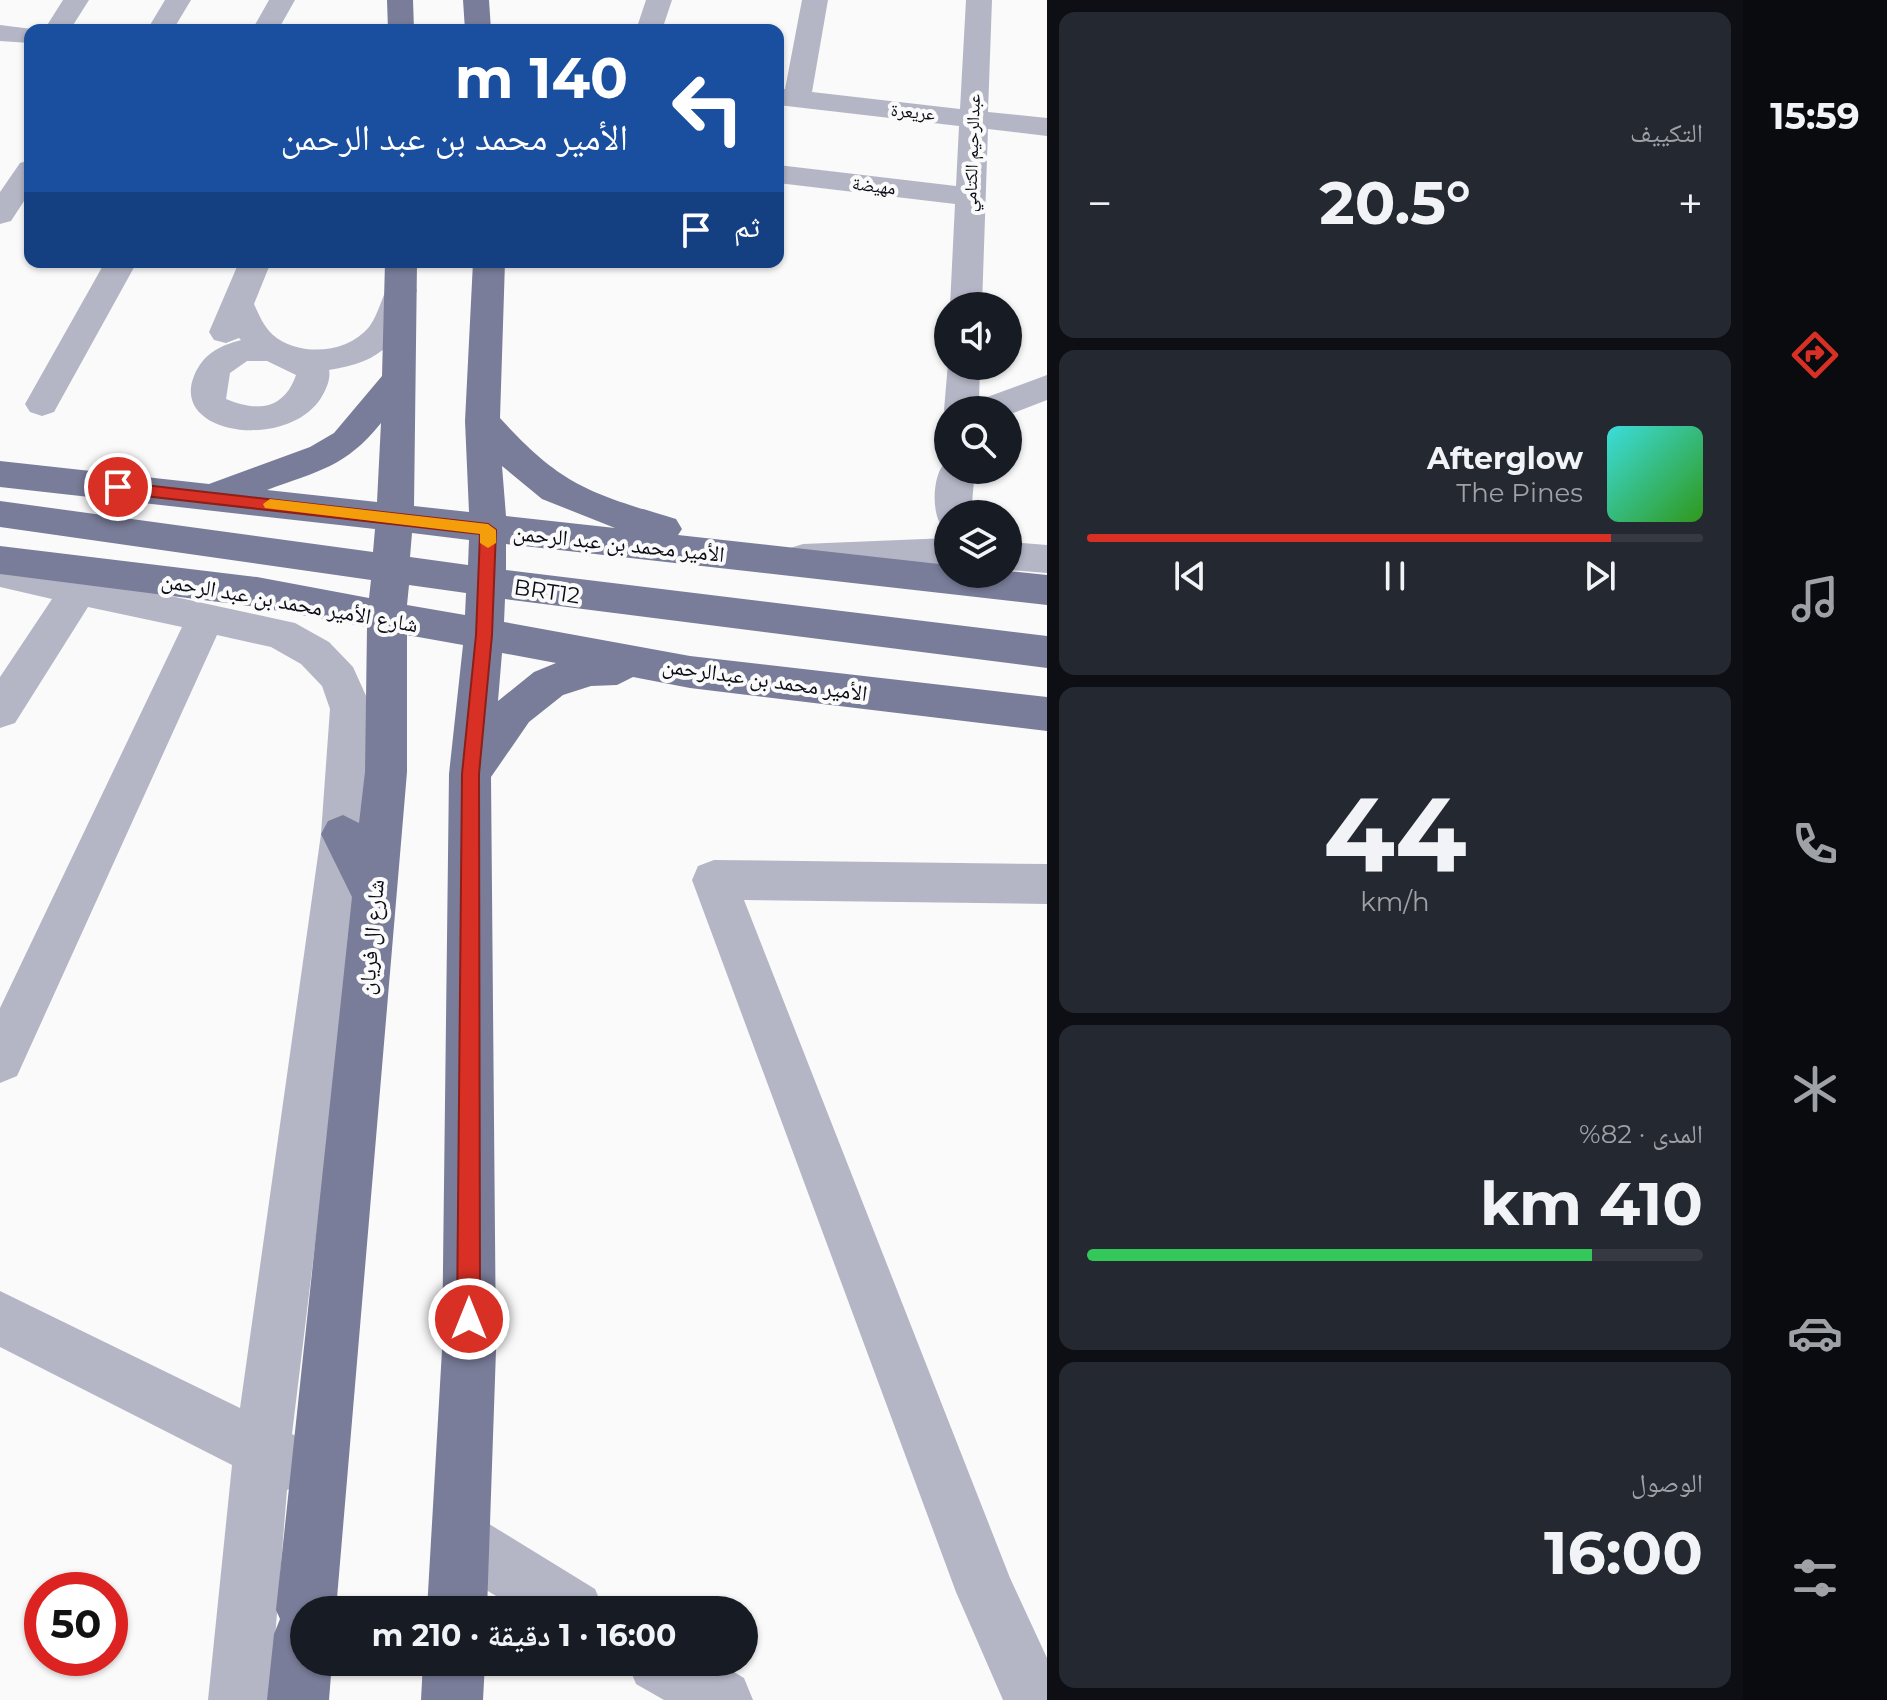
<!DOCTYPE html>
<html lang="ar">
<meta charset="utf-8">
<style>
:root{--surface:#171b24;--page:#242831;--text:#f1f3f6;--muted:#9ea1a6;--line:#363941;--accent:#d93025}
body{margin:0;font-family:Montserrat,"Noto Naskh Arabic",sans-serif;background:var(--page);color:var(--text);direction:rtl;height:100vh;display:flex;flex-direction:column;font-size:30px;white-space:nowrap}
*{box-sizing:border-box;margin:0}
p{font-size:26px;color:var(--muted)}
.icon{flex:none;width:44px;height:44px;fill:none;stroke:currentColor;stroke-width:2;stroke-linecap:round;stroke-linejoin:round}
.map{position:relative;flex:1;overflow:hidden;direction:ltr}
.details{display:flex;flex-direction:column;gap:12px;padding:12px;background:#0d0f14;width:696px}
.details>*{flex:none}
.banner{position:absolute;left:24px;top:24px;width:760px;height:244px;border-radius:16px;box-shadow:0 2px 6px #0004;direction:rtl;background:#1a4fa0;color:#fff;overflow:hidden}
.fabs{position:absolute;left:934px;top:292px;display:grid;gap:16px}
.fabs a{display:grid;place-items:center;width:88px;height:88px;border-radius:50%;background:var(--surface);box-shadow:0 2px 6px #0004;font-size:40px}
.speed{position:absolute;left:24px;top:1572px;display:flex;gap:16px;font-size:40px;font-weight:700;text-align:center}
.speed>*{display:grid;place-content:center;width:104px;height:104px;border-radius:50%;background:var(--surface);box-shadow:0 2px 6px #0004;line-height:1}
.speed .limit{border:12px solid #d22;background:#fff;color:#111}
.pin{position:absolute;display:grid;place-items:center;width:68px;height:68px;color:#fff;margin:-34px;border:4px solid #fff;border-radius:50%;box-shadow:0 2px 8px #0007}
.me{position:absolute;width:88px;margin:-44px;rotate:0deg;stroke-linejoin:round;filter:drop-shadow(0 0 6px #0008)}
.turn{display:flex;align-items:center;gap:28px;height:168px;padding:0 24px;font-size:36px}
.turn .icon{width:104px;height:104px;stroke-width:2.5}
.turn b{display:block;font-size:56px;line-height:68px}
.then{display:flex;align-items:center;height:76px;padding:0 24px;background:#0003;gap:16px;font-size:30px}
.big{font-size:60px;font-weight:700;line-height:1.1}
.details .card{flex:1;display:flex;flex-direction:column;justify-content:center;gap:12px;min-width:0;padding:0 28px;border-radius:16px;background:var(--page)}
.details .dial{align-items:center;gap:0}
.dial b{font-size:104px;line-height:1}
.song{display:flex;align-items:center;gap:24px}
.cover{width:96px;height:96px;border-radius:12px;background:linear-gradient(135deg,hsl(180 70% 55%),hsl(110 70% 35%))}
.played{height:8px;border-radius:4px;background:linear-gradient(90deg,var(--accent) 85%,var(--line) 85%)}
.keys{display:flex;justify-content:space-around;direction:ltr}
.heat{display:flex;justify-content:space-between;align-items:center;font-size:44px;direction:ltr}
.charge{height:12px;border-radius:6px;background:linear-gradient(90deg,#34c759 82%,var(--line) 0)}
.trip{position:absolute;left:290px;top:1596px;width:468px;height:80px;border-radius:40px;background:var(--surface);box-shadow:0 2px 6px #0004;font-weight:700;line-height:80px;text-align:center;direction:rtl}
main{display:flex;flex:1;min-height:0}
.menu{display:flex;flex-direction:column;width:144px;justify-content:space-around;align-items:center;background:#090b0e;color:var(--muted)}
.menu .icon{width:56px;height:56px}
.menu .current{color:var(--accent)}
.menu b{font-size:36px;color:var(--text)}
.map>svg:first-child{display:block}
</style>
<main>
<nav class="menu">
<b>15:59</b>
<svg class="icon current" aria-label="directions" viewBox="0 0 24 24"><path d="M12 3l9 9-9 9-9-9zM9 14v-3h6M13 9l2 2-2 2"/></svg>
<svg class="icon" aria-label="music" viewBox="0 0 24 24"><path d="M9 18V5l10-2v13"/><circle cx="6" cy="18" r="3"/><circle cx="16" cy="16" r="3"/></svg>
<svg class="icon" aria-label="phone" viewBox="0 0 24 24"><path d="M5 4h4l2 5-3 2q2 4 5 5l2-3 5 2v4C11 20 4 13 5 4z"/></svg>
<svg class="icon" aria-label="climate" viewBox="0 0 24 24"><path d="M12 3v18M4 7l16 10M4 17L20 7"/></svg>
<svg class="icon" aria-label="car" viewBox="0 0 24 24"><path d="M5 17H2v-5l4-1 3-4h7l3 4 3 1v5h-3M9 17h6M6 11h13"/><circle cx="7" cy="17" r="2"/><circle cx="17" cy="17" r="2"/></svg>
<svg class="icon" aria-label="filters" viewBox="0 0 24 24"><path d="M4 7h16M4 17h16"/><circle cx="9" cy="7" r="2"/><circle cx="15" cy="17" r="2"/></svg>
</nav>
<section class="details">
<div class="card"><p>التكييف</p>
<div class="heat"><a>−</a><b class="big">20.5°</b><a>+</a></div>
</div>
<div class="card">
<div class="song"><i class="cover"></i><div><b>Afterglow</b><p>The Pines</p></div></div>
<div class="played"></div>
<div class="keys"><svg class="icon" aria-label="previous" viewBox="0 0 24 24"><path d="M18 5L8 12l10 7zM5 5v14"/></svg><svg class="icon" aria-label="pause" viewBox="0 0 24 24"><path d="M8 5v14M16 5v14"/></svg><svg class="icon" aria-label="next" viewBox="0 0 24 24"><path d="M6 5l10 7-10 7zM19 5v14"/></svg></div>
</div>
<div class="card dial"><b>44</b><p>km/h</p></div>
<div class="card"><p>المدى · 82%</p><b class="big">410 km</b><div class="charge"></div></div>
<div class="card"><p>الوصول</p><b class="big">16:00</b></div>
</section>
<div class="map">
<svg width="1047" height="1700" viewBox="0 0 1047 1700">
<rect width="100%" height="100%" fill="#fafafa"/>
<g fill="none" stroke-linecap="round" stroke-linejoin="round">
<path fill="#b4b6c6" fill-rule="evenodd" d="M63 0H89L70 30H44Z
M165 0H191L173 30H147Z
M269 0H295L278 30H252Z
M646 0H672L662 30H636Z
M802 0H828L812 92 960 109 966 0H992L988 112 1047 118V136L988 129 982 306H950L955 204 778 183V165L956 186 959 126 778 105V89H785Z
M0 25 40 30H30V43L0 41Z
M30 160V192L11 221 0 224V192L20 163Z
M105 262H137L54 412 42 416 30 412 25 404Z
M239 262H271L254 304C259 315 264 327 273 335 299 357 347 354 369 327 379 314 381 297 390 283L401 280 412 283 417 290C401 341 383 362 329 370 331 379 326 390 321 398 287 451 170 435 194 376 203 354 219 346 241 340L239 338 226 343 214 340 209 332ZM247 361H267L296 375C284 410 257 412 226 399L230 373Z
M948 363V366H980L979 400 1047 375V400L1008 415V410H948V417L944 410Z
M948 460V470H975L971 514H948V526L940 523C931 508 933 470 948 460Z
M948 538V566L803 572 790 568 784 558 790 548 803 544Z
M1008 542 1047 545V573L1008 570Z
M0 559 295 623 329 642 353 667 372 709 365 834 292 1434 307 1442 315 1462 307 1482 287 1490 270 1700H208L232 1465 0 1347V1291L240 1408 321 834 330 709 322 686 301 664 271 647 217 635 17 1076 0 1083V1008L182 627 88 607 15 723 0 728V677L52 599 0 587Z
M714 860 1047 864V904L744 900 1010 1578 1047 1658V1700H1003L956 1592 692 880 698 866Z
M460 1511 481 1519 595 1589 604 1610H519L439 1561 431 1540 439 1519Z
M627 1662H717L744 1678 753 1700H664L636 1684Z"/>
<path fill="#7a7d99" fill-rule="evenodd" d="M387 0H413L414 30H388Z
M463 0H489L491 30H465Z
M385 262H417L414 506 469 512 465 421 473 262H505L500 418C562 486 590 493 676 519L682 529 678 535 948 565V574H1008V571L1047 575V605L506 544V570L1047 636V668L505 599 504 622 690 656 1047 697V731L690 688 633 677 617 685 591 686 563 695 529 722 491 777 496 1350 487 1610H427L442 1350 449 774 463 645 407 635V772L336 1610H304V1662H332L329 1700H267L274 1634 280 1619 276 1610 352 897 321 834 328 821 343 815 359 823 365 772 367 627 257 607 0 574V546L257 577 369 598 371 580 0 527V501L373 552 375 529 0 487V461L209 484 310 447 334 433 382 376ZM381 423 377 502 267 490C318 471 346 467 381 423ZM502 466 542 499 615 528 506 516ZM412 533 469 540 468 565 410 557ZM409 585 466 593 465 615 407 605ZM502 653 556 663 534 672 498 701Z
M423 1662H485L483 1700H421Z"/>
</g>
<path fill="#d93025" stroke="#8d1f18" stroke-width="2" d="M118 482 488 524 496 530 492 635 479 774 480 1319 476 1327 469 1331 461 1327 457 1319 462 774 476 635 480 534 118 493 111 487Z"/>
<path fill="#f59e0b" d="M270 499 488 524 496 530V543L488 548 480 543V534L265 508 263 504Z"/>
<g text-anchor="middle" stroke-width="8" stroke-linejoin="round" paint-order="stroke">
<g font-size="18" fill="#0b0c17" stroke="#fafafa">
<text transform="translate(913 112) rotate(6)" y="6">عريعرة</text>
<text transform="translate(972 153) rotate(-88)" y="6">عبدالرحيم الكتامي</text>
<text transform="translate(874 186) rotate(7)" y="6">مهيضة</text>
</g>
<g font-size="22" fill="#0b0c17" stroke="#fafafa">
<text transform="translate(619 543) rotate(6)" y="8">الأمير محمد بن عبد الرحمن</text>
<text transform="translate(547 591) rotate(8)" y="8">BRT12</text>
<text transform="translate(290 602) rotate(10)" y="8">شارع الأمير محمد بن عبد الرحمن</text>
<text transform="translate(765 679) rotate(8)" y="8">الأمير محمد بن عبدالرحمن</text>
<text transform="translate(371 937) rotate(-85)" y="8">شارع ال فريان</text>
</g>
</g>
</svg>
<div class="fabs">
<a><svg class="icon" aria-label="sound" viewBox="0 0 24 24"><path d="M4 9h4l5-4v14l-5-4H4zM17 9q2 3 0 6"/></svg></a>
<a><svg class="icon" aria-label="search" viewBox="0 0 24 24"><circle cx="10" cy="10" r="6"/><path d="M15 15l6 6"/></svg></a>
<a><svg class="icon" aria-label="layers" viewBox="0 0 24 24"><path d="M12 4l9 5-9 5-9-5zM3 14l9 5 9-5"/></svg></a>
</div>
<div class="speed"><div class="limit">50</div></div>
<div class="pin" style="left:118px;top:487px;background:#d93025"><svg class="icon" aria-label="arrive" viewBox="0 0 24 24"><path d="M6 21V4h12l-3 4 3 4H6"/></svg></div>
<svg class="me" style="left:469px;top:1319px" viewBox="-20 -20 40 40"><circle r="17" fill="#d93025" stroke="#fff" stroke-width="3"/><path d="M0-11L8 9 0 5-8 9z" fill="#fff"/></svg>
<div class="trip">16:00 · 1 دقيقة · 210 m</div>
<div class="banner">
<div class="turn"><svg class="icon" aria-label="left" viewBox="0 0 24 24"><path d="M17 20v-9H6M10 6l-5 5 5 5"/></svg><div><b>140 m</b>الأمير محمد بن عبد الرحمن</div></div>
<div class="then">ثم<svg class="icon" aria-label="arrive" viewBox="0 0 24 24"><path d="M6 21V4h12l-3 4 3 4H6"/></svg></div>
</div>
</div>
</main>
